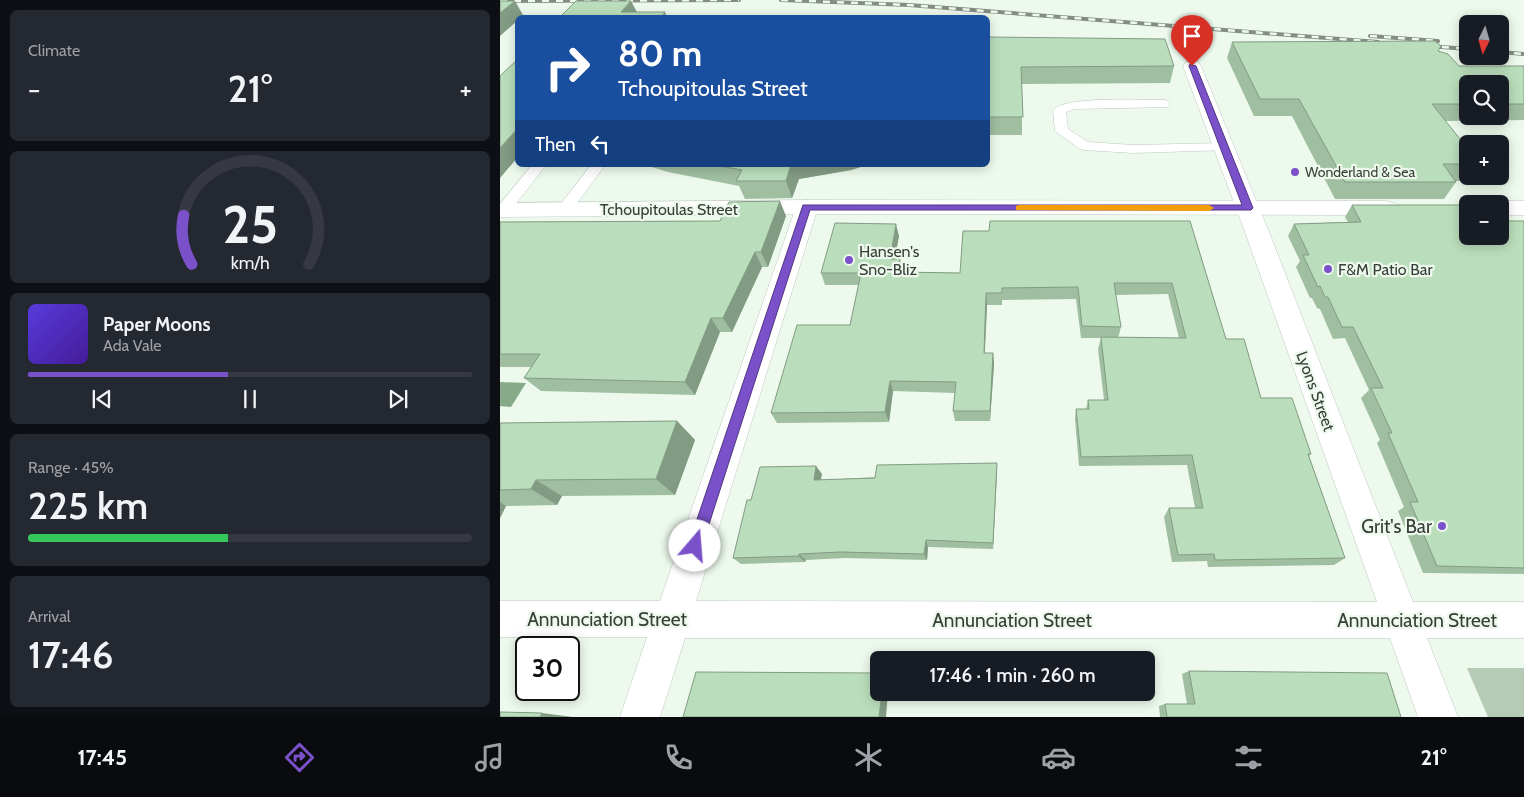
<!DOCTYPE html>
<meta charset="utf-8">
<style>
:root{--surface:#171b24;--page:#242831;--text:#f1f3f6;--muted:#9ea1a6;--line:#363941;--accent:#7b51c9}
body{margin:0;font-family:Cabin,sans-serif;background:var(--page);color:var(--text);height:100vh;display:flex;flex-direction:column;font-size:19px;white-space:nowrap}
*{box-sizing:border-box;margin:0}
p{font-size:16px;color:var(--muted)}
.icon{flex:none;width:28px;height:28px;fill:none;stroke:currentColor;stroke-width:2;stroke-linecap:round;stroke-linejoin:round}
.map{position:relative;flex:1;overflow:hidden}
.sheet{display:flex;flex-direction:column;gap:10px;padding:10px;background:#0d0f14;width:500px}
.sheet>*{flex:none}
.hud{position:absolute;left:15px;top:15px;width:475px;height:152px;border-radius:8px;box-shadow:0 2px 12px #0003;background:#1a4fa0;color:#fff;overflow:hidden}
.needle{width:32px;rotate:185deg}
.fabs{position:absolute;left:959px;top:15px;display:grid;gap:10px}
.fabs a{display:grid;place-items:center;width:50px;height:50px;border-radius:8px;background:var(--surface);box-shadow:0 2px 12px #0003;font-size:25px}
.speed{position:absolute;left:15px;top:636px;display:flex;gap:10px;font-size:25px;font-weight:700;text-align:center}
.speed>*{display:grid;place-content:center;width:65px;height:65px;border-radius:50%;background:var(--surface);box-shadow:0 2px 12px #0003;line-height:1}
.speed .limit{border:2px solid #111;border-radius:8px;background:#fff;color:#111}
.pin{position:absolute;display:grid;place-items:center;width:42px;height:42px;color:#fff;margin:-51px -21px;border-radius:50% 50% 50% 0;rotate:-45deg;box-shadow:0 0 5px #0007}
.pin .icon{rotate:45deg}
.me{position:absolute;width:55px;margin:-28px;rotate:18deg;stroke-linejoin:round;filter:drop-shadow(0 0 4px #0008)}
.turn{display:flex;align-items:center;gap:18px;height:105px;padding:0 20px;font-size:22px}
.turn .icon{width:65px;height:65px;stroke-width:2.5}
.turn b{display:block;font-size:35px;line-height:42px}
.then{display:flex;align-items:center;height:48px;padding:0 20px;background:#0003;gap:10px;font-size:19px}
.big{font-size:38px;font-weight:600;line-height:1.1}
.sheet .widget{flex:1;display:flex;flex-direction:column;justify-content:center;gap:8px;min-width:0;padding:0 18px;border-radius:8px;background:var(--page)}
.sheet .dial{align-items:center;gap:0}
.dial svg{height:130px;overflow:visible;fill:none;stroke:var(--line);stroke-width:7;stroke-linecap:round;text-anchor:middle}
.dial text{fill:var(--text);stroke:none}
.song{display:flex;align-items:center;gap:15px}
.cover{width:60px;height:60px;border-radius:8px;background:linear-gradient(135deg,hsl(250 70% 55%),hsl(260 70% 35%))}
.played{height:5px;border-radius:2px;background:linear-gradient(90deg,var(--accent) 45%,var(--line) 45%)}
.keys{display:flex;justify-content:space-around;direction:ltr}
.heat{display:flex;justify-content:space-between;align-items:center;font-size:28px;direction:ltr}
.charge{height:8px;border-radius:4px;background:linear-gradient(90deg,#34c759 45%,var(--line) 0)}
.trip{position:absolute;left:370px;top:651px;width:285px;height:50px;border-radius:8px;background:var(--surface);box-shadow:0 2px 12px #0003;font-weight:600;line-height:50px;text-align:center}
.tabs{display:flex;height:80px;justify-content:space-around;align-items:center;background:#090b0e;color:var(--muted)}
.tabs .icon{width:35px;height:35px}
.tabs .active{color:var(--accent)}
.tabs b{font-size:22px;color:var(--text)}
main{display:flex;flex:1;min-height:0}
.map>svg:first-child{display:block}
</style>
<main>
<section class="sheet">
<div class="widget"><p>Climate</p>
<div class="heat"><a>−</a><b class="big">21°</b><a>+</a></div>
</div>
<div class="widget dial"><svg viewBox="0 0 100 80">
<path d="M14 69A42 42 0 1 1 86 69"/>
<path d="M14 69A42 42 0 0 1 9 39" stroke="#7b51c9"/>
<text x="50" y="56" font-size="32" font-weight="700">25</text>
<text x="50" y="72" font-size="11">km/h</text>
</svg></div>
<div class="widget">
<div class="song"><i class="cover"></i><div><b>Paper Moons</b><p>Ada Vale</p></div></div>
<div class="played"></div>
<div class="keys"><svg class="icon" aria-label="previous" viewBox="0 0 24 24"><path d="M18 5L8 12l10 7zM5 5v14"/></svg><svg class="icon" aria-label="pause" viewBox="0 0 24 24"><path d="M8 5v14M16 5v14"/></svg><svg class="icon" aria-label="next" viewBox="0 0 24 24"><path d="M6 5l10 7-10 7zM19 5v14"/></svg></div>
</div>
<div class="widget"><p>Range · 45%</p><b class="big">225 km</b><div class="charge"></div></div>
<div class="widget"><p>Arrival</p><b class="big">17:46</b></div>
</section>
<div class="map">
<svg width="1024" height="717" viewBox="0 0 1024 717">
<rect width="100%" height="100%" fill="#ecf9ec"/>
<path fill="#b6cbb6" d="M967 668H1024V717H988Z"/>
<path fill="#87aa89" d="M0 382 26 383 11 407 0 406Z"/>
<g fill="none" stroke-linecap="round" stroke-linejoin="round">
<g stroke="#becabf" stroke-width="1">
<path id="service" d="M664 100 668 101 670 104 668 107 575 109 566 112 568 129 588 142 633 145 724 143 731 147 729 150 633 153 585 150 580 149 555 131 553 110C564 96 643 100 664 100Z
M32 165H46L8 214H0V204Z
M91 165H105L70 213H60L57 209 60 205Z"/>
</g>
<g stroke="#becabf" stroke-width="1">
<path id="minor" d="M692 61 698 62 701 66 769 232 913 602H1024V638H927L958 717H918L890 638H185L160 717H120L147 637H0V601H160L296 207 299 202 307 200 315 202 318 207 196 601 877 602 745 232 683 66 686 62Z"/>
</g>
<g stroke="#becabf" stroke-width="1">
<path id="tertiary" d="M307 200 886 201 894 203 897 208 894 213 886 215 307 214 0 217V203Z
M1000 201H1024V215H1000V204H992Z"/>
</g>
<use href="#service" fill="#fff" fill-rule="evenodd"/>
<use href="#minor" fill="#fff" fill-rule="evenodd"/>
<use href="#tertiary" fill="#fff" fill-rule="evenodd"/>
<g stroke="#848c84" stroke-width="4">
<path id="rail" d="M281 0 409 5 878 42
M0 1 239 0
M870 36 938 41
M928 46 968 49
M1000 52 1024 54"/>
</g>
<use href="#rail" stroke="#ecf9ec" stroke-width="2.5" stroke-dasharray="7" stroke-linecap="butt"/>
</g>
<path fill="#a0bfa1" fill-rule="evenodd" d="M488 37 674 66 670 83 522 84V135H488Z
M732 42 938 51 959 66H1024V120L945 121 968 149V176H969L966 181H955L956 182 944 199H835L792 116H754L727 58ZM968 84H1000V116H968Z
M145 165H367L351 170 299 179 292 198 245 199 239 186 168 172Z
M852 205 968 236 1024 221V574L923 573 898 511 904 507 877 443 880 440 861 398 869 390 845 338 833 339 820 309 817 308 812 298H810L796 267 800 261 788 236 794 224 848 222 845 217Z
M286 216 268 267H262L232 332H220L195 395 41 391 24 378 31 367H0V222L220 221Z
M690 221 726 339 761 398 811 454 809 456 845 558 834 565 708 567 707 561 672 562 664 517 669 508H695L687 465 579 466 575 419 576 409H586L588 400H604L598 349 601 338H581L576 299 502 300V305H487L485 353H493L494 364 490 421H455L453 411 455 393 393 391 389 422 277 423 271 413 350 325 359 285H325L321 273 399 236 395 259 402 271V272L460 273 489 231ZM668 294 679 338H618L621 327 615 295Z
M177 421 195 440 175 495 62 496 57 505 6 506 0 518V423Z
M497 471 493 549 428 547 427 560 345 558 306 560 305 562 241 564 233 558 251 500 322 474 320 480Z
M689 671 901 717H660L659 706 665 704H687L682 674Z"/>
<path fill="#829b83" d="M15 1 23 15 20 18H18V20L0 36V13Z
M131 1 138 14 121 12Z
M165 12 167 18H161Z
M18 128V157L0 178V148Z
M291 165H367L351 170 299 179 292 198 286 181Z
M280 201 286 216 268 267 261 252Z
M396 224 399 236 392 271 390 259Z
M255 252 262 267 232 332 223 318Z
M400 259 402 271 400 284 397 272Z
M486 293 487 305 484 364V353Z
M211 318 220 332 195 395 185 382Z
M493 353 494 364 490 421V411Z
M390 381 393 391 389 422 385 412Z
M177 421 195 440 175 495 156 479Z
M497 463V471L493 549V543Z
M316 466 322 474 319 488 314 480Z
M36 480 62 496 57 505 31 489Z
M0 502 6 506 0 518Z
M426 540 428 547 427 560 424 554Z
M299 554 306 560 305 562 299 556Z
M382 692H388L386 717H379Z
M42 713 73 717H40Z"/>
<path fill="#badebb" stroke="#829b83" d="M0 1H15L0 13Z
M76 1H131L121 12H165L161 18H59Z
M488 37 665 39 674 66 521 67 523 117H488Z
M935 41 941 46 938 51 948 54 959 66H1024V104H1000V84H968V104H932L968 149V164H943L956 182H845L799 99H760L732 42Z
M18 59V128L0 148V76Z
M214 165H291L286 181H236L242 170Z
M280 201 261 252H255L223 318H211L185 382 24 378 40 354H0V222L220 221 229 202Z
M852 205H966L968 207V236H1000V221H1024V568L937 566 910 502H918L888 433H892L871 388H883L853 327H842L828 297H825L820 286 818 287 803 255H809L794 224 861 222Z
M490 221H690L726 339H744L761 398H792L811 454H808L845 558 715 560 714 554 678 555 669 508H703L692 455 581 457 576 409H589L588 400H608L601 337 686 338 672 283H614L621 327 582 326 578 287 502 288V293H486L484 353H493L490 411H453L456 382 390 381 385 412 271 413 297 325H350L361 273H321L335 223 396 224 390 259H400L397 272 460 273 463 231H489Z
M177 421 156 479 36 480 31 489 0 490V423Z
M497 463 493 543 426 540 424 554 340 552 299 554V556L233 558 247 500H251L260 467 316 466 314 480 375 478 377 465Z
M689 671 887 673 901 717H667L665 704H695Z
M196 672 379 673V692H382L379 717H183Z
M0 712 42 713 40 717H0Z"/>
<path fill="#7b51c9" stroke="#503583" d="M690 64 696 66 753 208 751 210H310L202 546 200 551 195 553 190 551 188 546 303 205H742L689 66Z"/>
<path fill="#f59e0b" d="M519 205H709L714 208 709 211 516 210V206Z"/>
<g fill="#7b51c9" stroke="#ecf9ec" stroke-width="2">
<circle cx="795" cy="172" r="5"/>
<circle cx="349" cy="260" r="5"/>
<circle cx="828" cy="269" r="5"/>
<circle cx="942" cy="526" r="5"/>
</g>
<g text-anchor="middle" stroke-width="4.5" stroke-linejoin="round" paint-order="stroke">
<g font-size="14" fill="#393e39" stroke="#ecf9ec" text-anchor="start">
<text x="805" y="177">Wonderland &amp; Sea</text>
</g>
<g font-size="16" fill="#393e39" stroke="#ecf9ec">
<text x="169" y="215">Tchoupitoulas Street</text>
<text transform="translate(816 391) rotate(70)" y="6">Lyons Street</text>
</g>
<g font-size="16" fill="#393e39" stroke="#ecf9ec" text-anchor="start">
<text x="359" y="257">Hansen's<tspan x="359" dy="18">Sno-Bliz</tspan></text>
<text x="838" y="275">F&amp;M Patio Bar</text>
</g>
<g font-size="19" fill="#393e39" stroke="#ecf9ec" text-anchor="end">
<text x="932" y="533">Grit's Bar</text>
</g>
<g font-size="19" fill="#393e39" stroke="#ecf9ec">
<text x="107" y="626">Annunciation Street</text>
<text x="512" y="627">Annunciation Street</text>
<text x="917" y="627">Annunciation Street</text>
</g>
</g>
</svg>
<div class="fabs">
<a><svg class="needle" viewBox="-14 -14 28 28"><path d="M0-13l5 13h-10z" fill="#e53935"/><path d="M0 13l5-13h-10z" fill="#9ea1a6"/></svg></a>
<a><svg class="icon" aria-label="search" viewBox="0 0 24 24"><circle cx="10" cy="10" r="6"/><path d="M15 15l6 6"/></svg></a>
<a>+</a>
<a>−</a>
</div>
<div class="speed"><div class="limit">30</div></div>
<div class="pin" style="left:692px;top:66px;background:#d93025"><svg class="icon" aria-label="arrive" viewBox="0 0 24 24"><path d="M6 21V4h12l-3 4 3 4H6"/></svg></div>
<svg class="me" style="left:195px;top:546px" viewBox="-20 -20 40 40"><circle r="19" fill="#fff"/><path d="M0-13L10 11 0 6-10 11z" fill="#7b51c9"/></svg>
<div class="trip">17:46 · 1 min · 260 m</div>
<div class="hud">
<div class="turn"><svg class="icon" aria-label="right" viewBox="0 0 24 24"><path d="M7 20v-9h11M14 6l5 5-5 5"/></svg><div><b>80 m</b>Tchoupitoulas Street</div></div>
<div class="then">Then<svg class="icon" aria-label="left" viewBox="0 0 24 24"><path d="M17 20v-9H6M10 6l-5 5 5 5"/></svg></div>
</div>
</div>
</main>
<nav class="tabs">
<b>17:45</b>
<svg class="icon active" aria-label="directions" viewBox="0 0 24 24"><path d="M12 3l9 9-9 9-9-9zM9 14v-3h6M13 9l2 2-2 2"/></svg>
<svg class="icon" aria-label="music" viewBox="0 0 24 24"><path d="M9 18V5l10-2v13"/><circle cx="6" cy="18" r="3"/><circle cx="16" cy="16" r="3"/></svg>
<svg class="icon" aria-label="phone" viewBox="0 0 24 24"><path d="M5 4h4l2 5-3 2q2 4 5 5l2-3 5 2v4C11 20 4 13 5 4z"/></svg>
<svg class="icon" aria-label="climate" viewBox="0 0 24 24"><path d="M12 3v18M4 7l16 10M4 17L20 7"/></svg>
<svg class="icon" aria-label="car" viewBox="0 0 24 24"><path d="M5 17H2v-5l4-1 3-4h7l3 4 3 1v5h-3M9 17h6M6 11h13"/><circle cx="7" cy="17" r="2"/><circle cx="17" cy="17" r="2"/></svg>
<svg class="icon" aria-label="filters" viewBox="0 0 24 24"><path d="M4 7h16M4 17h16"/><circle cx="9" cy="7" r="2"/><circle cx="15" cy="17" r="2"/></svg>
<b>21°</b>
</nav>
